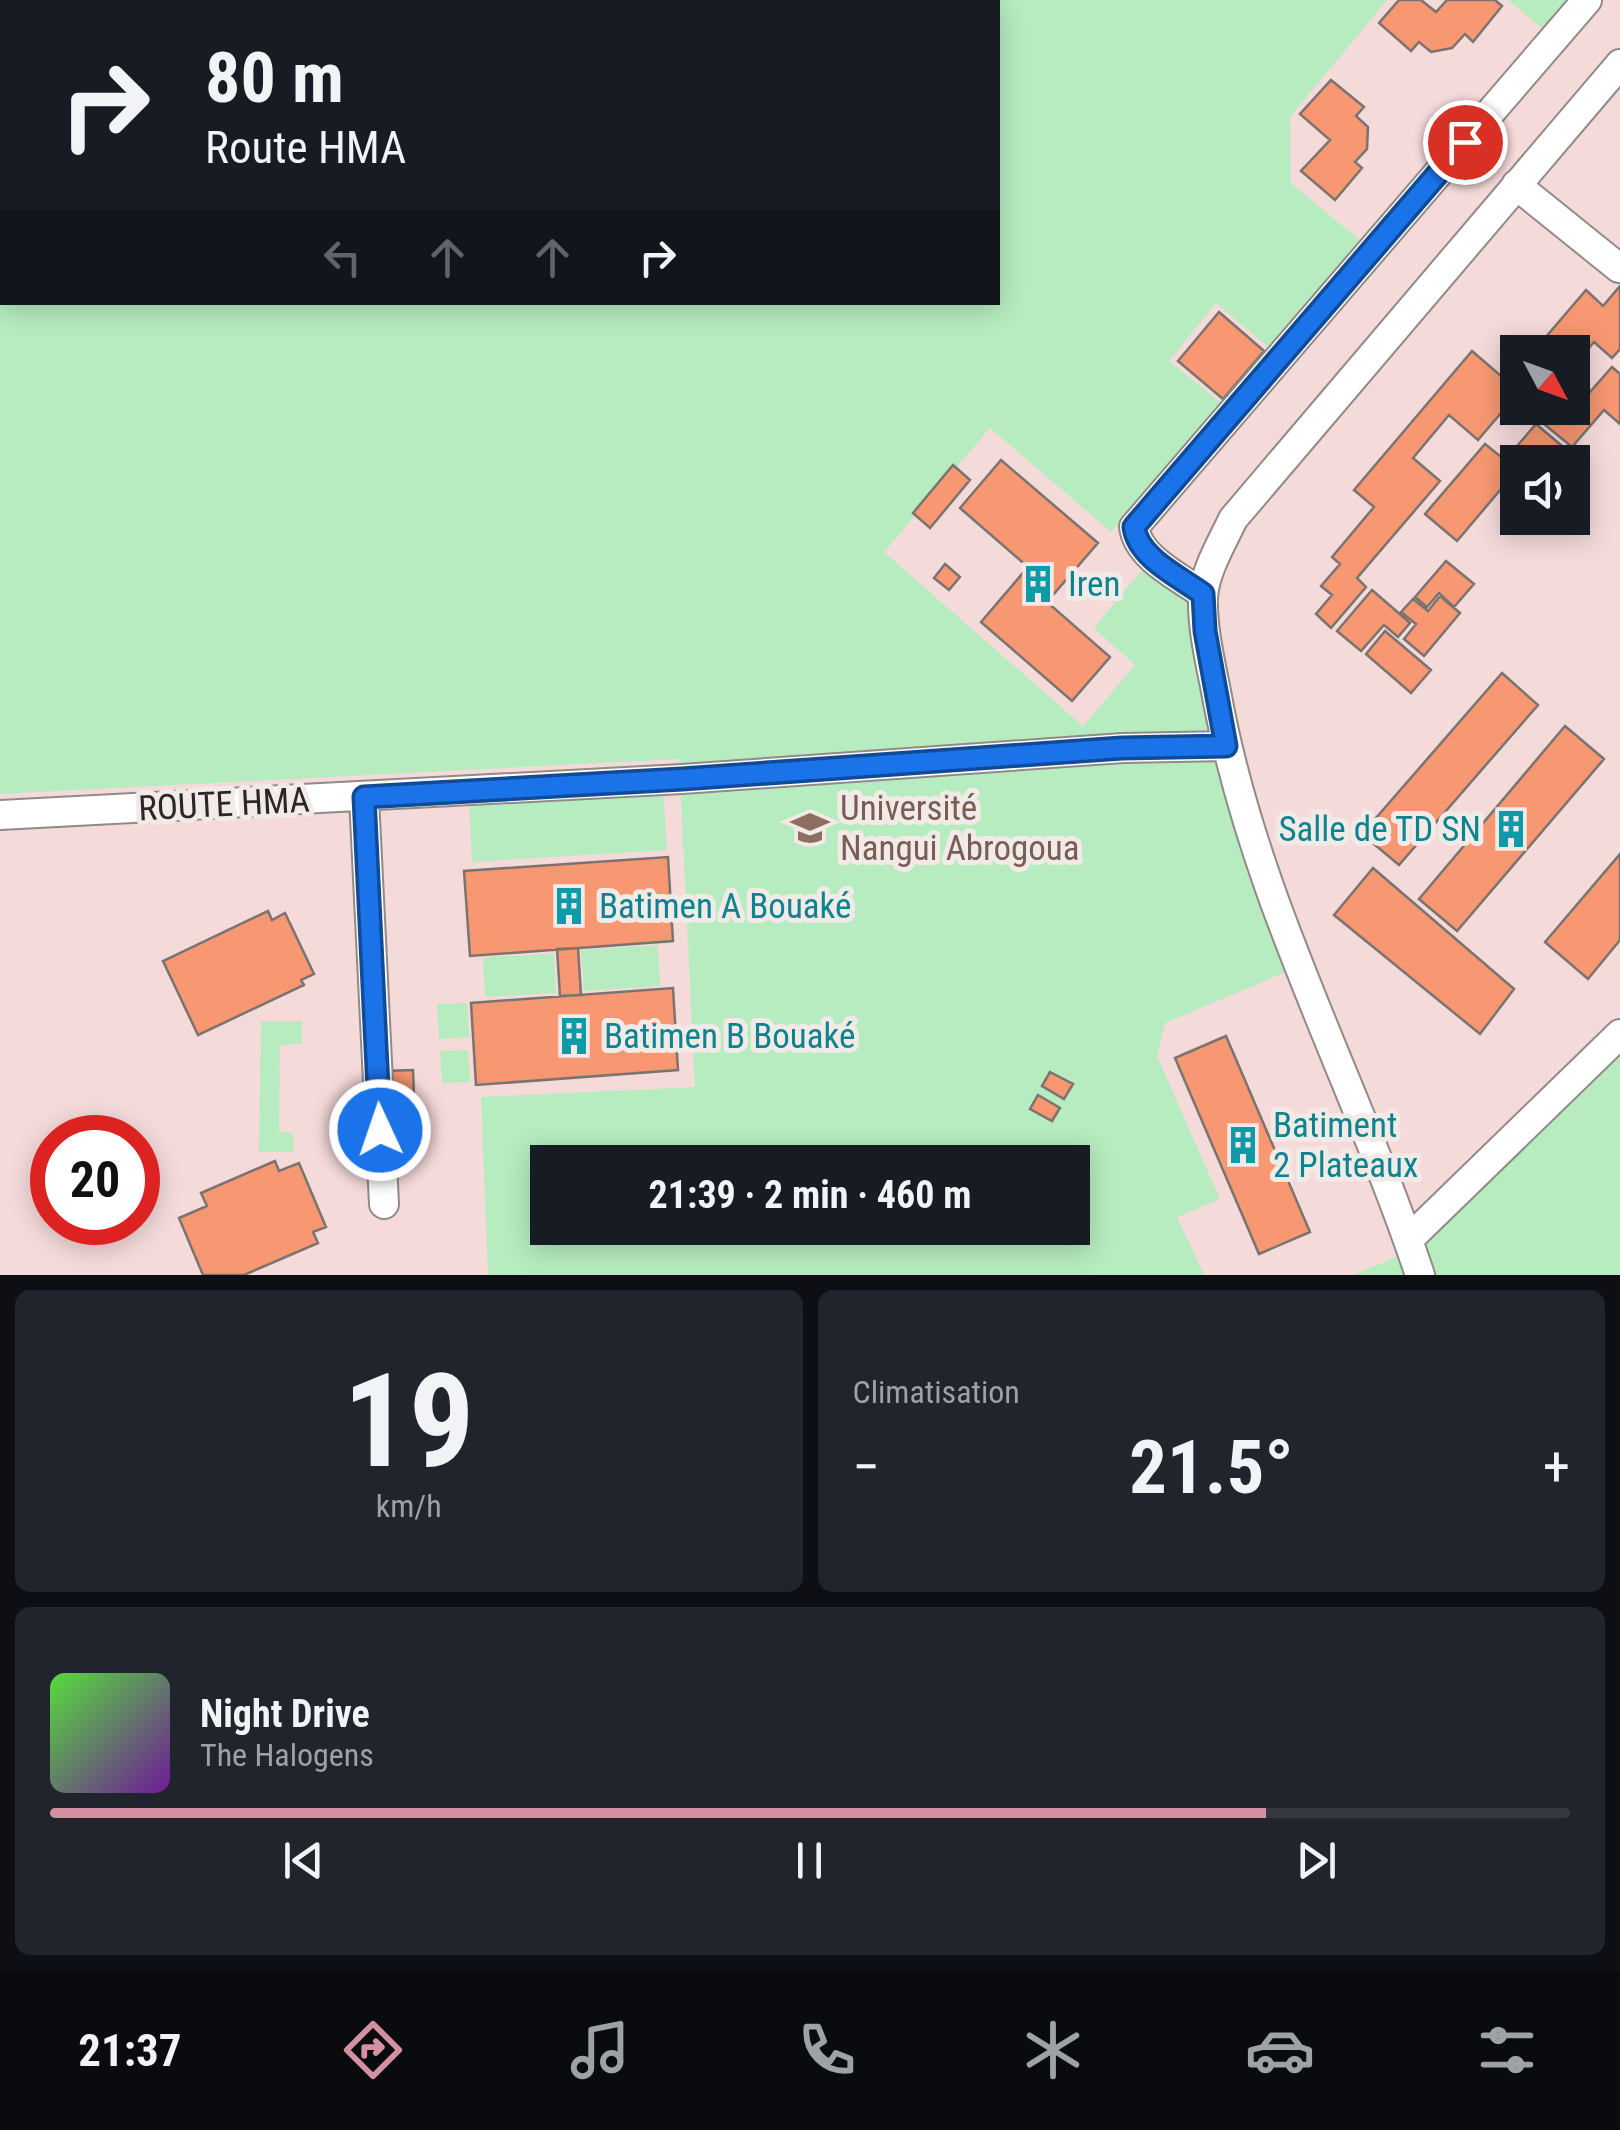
<!DOCTYPE html>
<html lang="fr">
<meta charset="utf-8">
<style>
:root{--surface:#171b24;--page:#20242c;--text:#f1f3f6;--muted:#9ea1a6;--line:#363941;--accent:#d290a0}
body{margin:0;font-family:"Roboto Condensed",sans-serif;background:var(--page);color:var(--text);height:100vh;display:flex;flex-direction:column;font-size:38px;white-space:nowrap}
*{box-sizing:border-box;margin:0}
p{font-size:32px;color:var(--muted)}
.icon{flex:none;width:55px;height:55px;fill:none;stroke:currentColor;stroke-width:2;stroke-linecap:round;stroke-linejoin:round}
.map{position:relative;height:1275px;overflow:hidden}
.details{display:flex;flex-direction:column;gap:15px;padding:15px;background:#0d0f14;flex:1}
.details>*{flex:none}
.top-card{position:absolute;left:0px;top:0px;width:1000px;height:305px;box-shadow:0 5px 25px #0003;background:#171b24;color:var(--text);overflow:hidden}
.needle{width:65px;rotate:131deg}
.fabs{position:absolute;left:1500px;top:335px;display:grid;gap:20px}
.fabs a{display:grid;place-items:center;width:90px;height:90px;border-radius:0px;background:var(--surface);box-shadow:0 5px 25px #0003;font-size:50px}
.speed{position:absolute;left:30px;top:1115px;display:flex;gap:20px;font-size:50px;font-weight:700;text-align:center}
.speed>*{display:grid;place-content:center;width:130px;height:130px;border-radius:50%;background:var(--surface);box-shadow:0 5px 25px #0003;line-height:1}
.speed .limit{border:15px solid #d22;background:#fff;color:#111}
.pin{position:absolute;display:grid;place-items:center;width:85px;height:85px;color:#fff;margin:-42px;border:5px solid #fff;border-radius:50%;box-shadow:0 2px 10px #0007}
.me{position:absolute;width:110px;margin:-55px;rotate:357deg;stroke-linejoin:round;filter:drop-shadow(0 0 8px #0008)}
.turn{display:flex;align-items:center;gap:35px;height:210px;padding:0 40px;font-size:45px}
.turn .icon{width:130px;height:130px;stroke-width:2.5}
.turn b{display:block;font-size:70px;line-height:85px}
.lanes{display:flex;align-items:center;height:95px;padding:0 40px;background:#0003;justify-content:center;gap:50px;direction:ltr}
.lanes .off{opacity:.35}
.big{font-size:75px;font-weight:700;line-height:1.1}
.details .card{flex:1;display:flex;flex-direction:column;justify-content:center;gap:15px;min-width:0;padding:0 35px;border-radius:15px;background:var(--page)}
.details .dial{align-items:center;gap:0}
.dial b{font-size:130px;line-height:1}
.song{display:flex;align-items:center;gap:30px}
.cover{width:120px;height:120px;border-radius:15px;background:linear-gradient(135deg,hsl(110 70% 55%),hsl(280 70% 35%))}
.played{height:10px;border-radius:5px;background:linear-gradient(90deg,var(--accent) 80%,var(--line) 80%)}
.keys{display:flex;justify-content:space-around;direction:ltr}
.heat{display:flex;justify-content:space-between;align-items:center;font-size:55px;direction:ltr}
.details .tiles{flex:1;display:grid;gap:15px;grid-template-columns:1fr 1fr}
.card:last-child{grid-column:span 2}
.trip{position:absolute;left:530px;top:1145px;width:560px;height:100px;border-radius:0px;background:var(--surface);box-shadow:0 5px 25px #0003;font-weight:700;line-height:100px;text-align:center}
.tab-bar{display:flex;height:160px;justify-content:space-around;align-items:center;background:#090b0e;color:var(--muted)}
.tab-bar .icon{width:70px;height:70px}
.tab-bar .on{color:var(--accent)}
.tab-bar b{font-size:45px;color:var(--text)}
.map>svg:first-child{display:block}
</style>
<div class="map">
<svg width="1620" height="1275" viewBox="0 0 1620 1275">
<rect width="100%" height="100%" fill="#f2eae7"/>
<path fill="#f5dada" fill-rule="evenodd" d="M0 0H1620V1275H0ZM2 2H998V302H2ZM1518 352H1572V408H1518ZM1518 462H1572V518H1518ZM52 1138H138V1222H52ZM548 1162H1072V1228H548Z"/>
<path fill="#b6ecbf" fill-rule="evenodd" d="M0 0H1387L1290 117 1291 183 1363 243 1273 351 1216 303 1169 361 1221 403 1111 532 990 428 884 552 1083 726 1135 665 1094 628 1141 571 1192 604 1291 970 1165 1023 1157 1056 1220 1199 1177 1217 1204 1275H488L481 1097 695 1087 679 759 0 794ZM2 2H998V302H2ZM548 1162H1072V1228H548Z
M1508 0H1567L1543 29Z
M663 790 667 850 472 862 469 802Z
M658 945 660 986 584 991 581 950Z
M554 954 556 993 485 997 483 957Z
M467 1003 469 1037 439 1039 437 1004Z
M261 1021H302V1044L280 1045 279 1132 293 1133V1152H259Z
M1620 1041V1275H1353L1394 1258Z
M468 1050 470 1082 442 1083 440 1051Z"/>
<path fill="#f79872" stroke="#7a7370" stroke-width="2.5" d="M1399 0H1421L1436 12 1447 0H1495L1502 6 1473 42 1465 34 1452 48 1431 52 1419 42 1411 51 1379 23Z
M1331 80 1364 107 1356 116 1368 127 1367 149 1355 162 1362 168 1335 200 1301 171 1330 140 1300 114Z
M1620 286V349L1612 358 1594 342 1572 368V352H1533L1586 290 1603 306Z
M1219 312 1264 351 1223 399 1178 361Z
M1472 351 1508 382 1518 370V393L1478 440 1449 415 1413 458 1440 481 1357 578 1366 587 1331 628 1316 614 1332 595 1321 586 1340 564 1332 557 1374 507 1354 490Z
M1612 367 1620 374V424L1604 410 1572 447 1538 419 1548 408H1572V379L1589 393Z
M1536 424 1562 446 1548 462H1518V491L1507 482 1457 541 1425 514 1485 444 1505 460Z
M1001 460 1098 543 1047 602 1110 657 1072 701 981 622 1028 567 960 508Z
M953 465 970 480 930 528 913 513Z
M1446 561 1474 584 1454 607 1439 593 1427 607 1415 597Z
M945 564 960 577 949 590 934 578Z
M1372 590 1410 623 1398 637 1384 625 1361 651 1337 631Z
M1440 596 1460 613 1424 656 1404 639 1416 624 1401 612 1413 599 1428 611Z
M1385 631 1431 670 1411 693 1366 654Z
M1502 673 1538 705 1399 865 1362 834Z
M1565 726 1604 759 1457 931 1419 899Z
M1620 854V940L1588 979 1545 942Z
M668 857 673 941 470 956 464 871Z
M1373 868 1514 989 1480 1034 1334 915Z
M268 911 272 920 285 913 314 974 301 980 304 985 198 1035 163 961Z
M578 948 581 995 560 996 557 949Z
M673 988 678 1070 476 1085 471 1003Z
M1226 1036 1310 1232 1259 1254 1175 1058Z
M413 1070 415 1123 385 1124 383 1071Z
M1050 1072 1073 1084 1064 1099 1042 1086Z
M1038 1095 1060 1108 1052 1121 1030 1109Z
M275 1161 279 1171 299 1163 326 1227 313 1232 318 1243 244 1275H203L179 1218 207 1206 201 1193Z"/>
<g fill="none" stroke-linecap="round" stroke-linejoin="round">
<g stroke="#918a87" stroke-width="32">
<path id="minor" d="M1516 185 1619 268
M1203 594C1180 577 1138 558 1134 527L1587 0
M364 797 384 1204
M0 815 682 779 1123 748 1227 746
M1408 1240 1620 1034
M1420 1275C1356 1083 1256 903 1218 702 1212 668 1202 632 1203 597 1205 570 1222 543 1233 519L1620 64"/>
</g>
<use href="#minor" stroke="#fff" stroke-width="28"/>
</g>
<g fill="none" stroke-linecap="round" stroke-linejoin="round">
<g stroke="#114b97" stroke-width="25">
<path id="route" d="M380 1130 364 797 682 779 1122 748 1226 746 1205 631 1203 594C1180 577 1138 558 1134 527L1465 142"/>
</g>
<use href="#route" stroke="#1a73e8" stroke-width="18"/>
</g>
<defs>
<g id="building-bare" transform="scale(3)"><path d="M-4-6H4V6H1V3H-1V6H-4ZM-2.5-4.3h1.7v1.8h-1.7ZM.8-4.3h1.7v1.8H.8ZM-2.5-1h1.7V.8h-1.7ZM.8-1h1.7V.8H.8Z" fill="#0f9aa8" stroke="#f2eae7" stroke-width="2.5" paint-order="stroke"/></g>
<g id="university-bare" transform="scale(3)"><path d="M0-5L7-2L0 1L-7-2ZM-4 1L0 2.5L4 1V4Q0 6-4 4Z" fill="#8d6e63" stroke="#f2eae7" stroke-width="2.5" paint-order="stroke"/></g>
</defs>
<g fill-rule="evenodd">
<use href="#building-bare" x="1038" y="584"/>
<use href="#university-bare" x="810" y="828"/>
<use href="#building-bare" x="1511" y="829"/>
<use href="#building-bare" x="569" y="906"/>
<use href="#building-bare" x="574" y="1036"/>
<use href="#building-bare" x="1243" y="1145"/>
</g>
<g text-anchor="middle" stroke-width="10" stroke-linejoin="round" paint-order="stroke">
<g font-size="35" fill="#0d838f" stroke="#f2eae7" text-anchor="start">
<text x="1068" y="596">Iren</text>
<text x="1481" y="841" text-anchor="end">Salle de TD SN</text>
<text x="599" y="918">Batimen A Bouaké</text>
<text x="604" y="1048">Batimen B Bouaké</text>
<text x="1273" y="1137">Batiment<tspan x="1273" dy="40">2 Plateaux</tspan></text>
</g>
<g font-size="35" fill="#292625" stroke="#f2eae7">
<text transform="translate(224 804) rotate(-3)" y="12">ROUTE HMA</text>
</g>
<g font-size="35" fill="#785e54" stroke="#f2eae7" text-anchor="start">
<text x="840" y="820">Université<tspan x="840" dy="40">Nangui Abrogoua</tspan></text>
</g>
</g>
</svg>
<div class="fabs">
<a><svg class="needle" viewBox="-14 -14 28 28"><path d="M0-13l5 13h-10z" fill="#e53935"/><path d="M0 13l5-13h-10z" fill="#9ea1a6"/></svg></a>
<a><svg class="icon" aria-label="sound" viewBox="0 0 24 24"><path d="M4 9h4l5-4v14l-5-4H4zM17 9q2 3 0 6"/></svg></a>
</div>
<div class="speed"><div class="limit">20</div></div>
<div class="pin" style="left:1465px;top:142px;background:#d93025"><svg class="icon" aria-label="arrive" viewBox="0 0 24 24"><path d="M6 21V4h12l-3 4 3 4H6"/></svg></div>
<svg class="me" style="left:380px;top:1130px" viewBox="-20 -20 40 40"><circle r="17" fill="#1a73e8" stroke="#fff" stroke-width="3"/><path d="M0-11L8 9 0 5-8 9z" fill="#fff"/></svg>
<div class="trip">21:39 · 2 min · 460 m</div>
<div class="top-card">
<div class="turn"><svg class="icon" aria-label="right" viewBox="0 0 24 24"><path d="M7 20v-9h11M14 6l5 5-5 5"/></svg><div><b>80 m</b>Route HMA</div></div>
<div class="lanes"><svg class="icon off" aria-label="left" viewBox="0 0 24 24"><path d="M17 20v-9H6M10 6l-5 5 5 5"/></svg><svg class="icon off" aria-label="ahead" viewBox="0 0 24 24"><path d="M12 20V5M6 11l6-6 6 6"/></svg><svg class="icon off" aria-label="ahead" viewBox="0 0 24 24"><path d="M12 20V5M6 11l6-6 6 6"/></svg><svg class="icon" aria-label="right" viewBox="0 0 24 24"><path d="M7 20v-9h11M14 6l5 5-5 5"/></svg></div>
</div>
</div>
<section class="details">
<div class="tiles">
<div class="card dial"><b>19</b><p>km/h</p></div>
<div class="card"><p>Climatisation</p>
<div class="heat"><a>−</a><b class="big">21.5°</b><a>+</a></div>
</div>
<div class="card">
<div class="song"><i class="cover"></i><div><b>Night Drive</b><p>The Halogens</p></div></div>
<div class="played"></div>
<div class="keys"><svg class="icon" aria-label="previous" viewBox="0 0 24 24"><path d="M18 5L8 12l10 7zM5 5v14"/></svg><svg class="icon" aria-label="pause" viewBox="0 0 24 24"><path d="M8 5v14M16 5v14"/></svg><svg class="icon" aria-label="next" viewBox="0 0 24 24"><path d="M6 5l10 7-10 7zM19 5v14"/></svg></div>
</div>
</div>
</section>
<nav class="tab-bar">
<b>21:37</b>
<svg class="icon on" aria-label="directions" viewBox="0 0 24 24"><path d="M12 3l9 9-9 9-9-9zM9 14v-3h6M13 9l2 2-2 2"/></svg>
<svg class="icon" aria-label="music" viewBox="0 0 24 24"><path d="M9 18V5l10-2v13"/><circle cx="6" cy="18" r="3"/><circle cx="16" cy="16" r="3"/></svg>
<svg class="icon" aria-label="phone" viewBox="0 0 24 24"><path d="M5 4h4l2 5-3 2q2 4 5 5l2-3 5 2v4C11 20 4 13 5 4z"/></svg>
<svg class="icon" aria-label="climate" viewBox="0 0 24 24"><path d="M12 3v18M4 7l16 10M4 17L20 7"/></svg>
<svg class="icon" aria-label="car" viewBox="0 0 24 24"><path d="M5 17H2v-5l4-1 3-4h7l3 4 3 1v5h-3M9 17h6M6 11h13"/><circle cx="7" cy="17" r="2"/><circle cx="17" cy="17" r="2"/></svg>
<svg class="icon" aria-label="filters" viewBox="0 0 24 24"><path d="M4 7h16M4 17h16"/><circle cx="9" cy="7" r="2"/><circle cx="15" cy="17" r="2"/></svg>
</nav>
